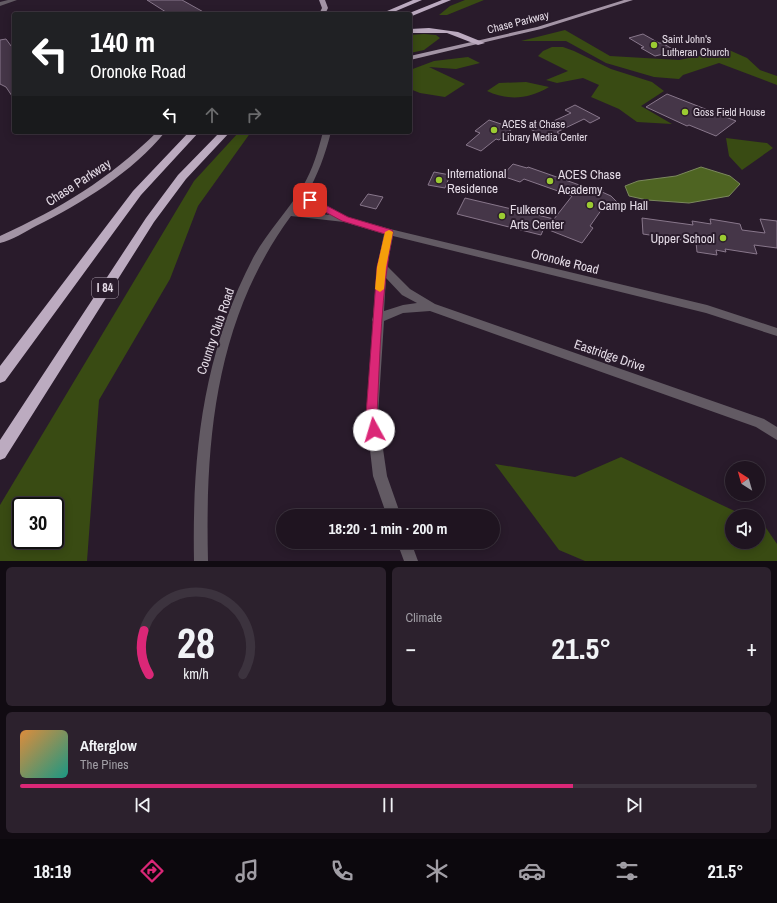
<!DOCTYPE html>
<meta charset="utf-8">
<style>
:root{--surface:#1f1420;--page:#2c212d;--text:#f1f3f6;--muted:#a19ea5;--line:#3c333e;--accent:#db2777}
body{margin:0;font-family:"Archivo Narrow",sans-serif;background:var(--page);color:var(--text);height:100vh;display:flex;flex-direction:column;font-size:15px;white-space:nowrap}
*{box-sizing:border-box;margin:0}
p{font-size:13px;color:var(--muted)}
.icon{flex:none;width:22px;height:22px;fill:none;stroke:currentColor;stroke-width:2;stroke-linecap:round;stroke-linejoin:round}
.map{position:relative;height:561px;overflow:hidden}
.drawer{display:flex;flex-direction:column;gap:6px;padding:6px;background:#110b12;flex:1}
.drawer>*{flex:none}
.banner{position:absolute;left:12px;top:12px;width:400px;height:122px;border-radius:4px;box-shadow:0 2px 10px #0003,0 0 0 1px var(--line);background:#202124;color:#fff;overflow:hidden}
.needle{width:26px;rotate:323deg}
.fabs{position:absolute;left:725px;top:461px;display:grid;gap:8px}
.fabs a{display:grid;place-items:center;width:40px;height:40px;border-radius:50%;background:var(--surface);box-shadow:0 2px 10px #0003,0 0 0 1px var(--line);font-size:20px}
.speed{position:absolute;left:12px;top:497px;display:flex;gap:8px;font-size:20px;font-weight:700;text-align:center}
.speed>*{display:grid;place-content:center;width:52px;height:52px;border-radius:50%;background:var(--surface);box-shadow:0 2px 10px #0003,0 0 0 1px var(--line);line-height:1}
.speed .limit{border:2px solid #111;border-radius:6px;background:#fff;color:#111}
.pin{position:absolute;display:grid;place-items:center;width:34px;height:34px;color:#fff;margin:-17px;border-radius:8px;box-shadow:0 2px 6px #0006}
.me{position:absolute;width:44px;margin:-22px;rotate:354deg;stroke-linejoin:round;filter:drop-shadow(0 0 3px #0008)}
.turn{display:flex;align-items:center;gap:14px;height:84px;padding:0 12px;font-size:18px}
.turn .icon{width:52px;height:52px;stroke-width:2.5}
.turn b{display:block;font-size:28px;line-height:34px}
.lanes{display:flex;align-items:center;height:38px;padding:0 12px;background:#0003;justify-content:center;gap:20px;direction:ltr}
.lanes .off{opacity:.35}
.big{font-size:30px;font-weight:700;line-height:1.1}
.drawer .widget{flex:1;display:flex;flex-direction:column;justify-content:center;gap:6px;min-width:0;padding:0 14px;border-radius:6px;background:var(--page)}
.drawer .dial{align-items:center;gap:0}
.dial svg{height:104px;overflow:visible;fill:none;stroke:var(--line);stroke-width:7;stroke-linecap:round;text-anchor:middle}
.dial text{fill:var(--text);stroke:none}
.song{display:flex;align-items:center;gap:12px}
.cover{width:48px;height:48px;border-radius:6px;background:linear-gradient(135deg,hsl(30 70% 55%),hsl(170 70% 35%))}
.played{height:4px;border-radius:2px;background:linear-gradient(90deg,var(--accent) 75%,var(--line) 75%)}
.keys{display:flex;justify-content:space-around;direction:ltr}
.heat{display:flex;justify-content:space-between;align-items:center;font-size:22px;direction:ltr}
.drawer .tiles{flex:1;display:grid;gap:6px;grid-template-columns:1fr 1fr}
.widget:last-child{grid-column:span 2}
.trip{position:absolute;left:276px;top:509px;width:224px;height:40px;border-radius:20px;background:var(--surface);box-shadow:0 2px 10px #0003,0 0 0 1px var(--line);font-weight:700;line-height:40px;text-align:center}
.menu{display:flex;height:64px;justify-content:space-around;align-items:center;background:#0c080d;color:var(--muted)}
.menu .icon{width:28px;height:28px}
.menu .selected{color:var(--accent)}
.menu b{font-size:18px;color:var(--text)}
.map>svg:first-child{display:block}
</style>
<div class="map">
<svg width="777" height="561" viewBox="0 0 777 561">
<rect width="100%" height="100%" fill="#291b2b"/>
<path fill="#394b13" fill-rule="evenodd" d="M465 0H484L447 15H439L450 6Z
M565 30 610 56 679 60 729 50 747 58 760 70 777 76V85L719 63 683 75 679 79 654 77 606 63 566 41H521Z
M424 34 436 35 440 38 424 50 410 53V35Z
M552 47H563L574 51 611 69 652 82 664 91 641 106 672 124 637 122 619 109 591 97 599 85 583 78 557 83 546 80 568 71 538 56 543 51Z
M468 57 480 63 456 69 429 67 465 84 445 97 420 93 410 89V70L434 61Z
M526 82 549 87C529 99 508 101 487 91L499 83Z
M239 132H251L198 206 170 279 99 400 87 561H0V505L194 181ZM21 506H55V540H21Z
M726 138 767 143 773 148 742 170 729 156Z
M621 457 745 516H732V542H758V522L764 525 777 544V561H585L559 550 495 464 575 477Z"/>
<path fill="#4e6422" stroke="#7b885d" d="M701 167 730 176 740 184 729 196 689 203 647 200 629 196 625 186 638 181 676 176Z"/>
<path fill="#453648" stroke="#88778b" d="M147 0H182L207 14H169Z
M643 34 659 43H662L676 51 655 56 641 48 644 47 629 38Z
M6 39 14 50V99L6 87 0 84V40Z
M667 94 736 121 716 136 689 125 687 126 646 107Z
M575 105 600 118 590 123 584 119 557 132 563 136 551 141 527 127 539 122 545 125 571 113 565 110Z
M489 120 513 128 499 140 496 139 481 151 466 145 480 133 475 131Z
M513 164 527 168 528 167 588 188 590 186 603 190 602 192 611 196 617 202 614 207 602 209 590 226 593 228 582 243 544 228 541 235 457 214 465 198 554 219 572 196 524 179 520 182 502 176Z
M434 172 450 175 445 188 428 185Z
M368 194 383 197 376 209 360 205Z
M642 218 693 225 692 221 711 224 710 219 740 224 742 230 765 233 760 219 777 221V248L754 245 757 254 725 249 726 252 716 250 717 255 697 252 696 242 643 234Z"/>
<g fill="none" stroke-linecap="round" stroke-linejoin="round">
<path fill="#625a63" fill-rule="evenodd" d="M8 0H17L0 6V2Z
M323 132H331C325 155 318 175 306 195L344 216 390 229 707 305 777 328V336L706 313 393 236 387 266 410 289 435 304 764 419 777 427V440L756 427 430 311 403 313 384 321 378 415 387 476 401 516H387L373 476 366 415 373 322 372 320 373 317 377 267 384 234 344 222 291 216C216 318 205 438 208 561H194C192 454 203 354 253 258 267 232 288 211 303 186 313 169 318 151 323 132ZM302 200 330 215 294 211ZM386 278 402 295 417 303 403 305 384 311Z
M397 542H411L418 561H404Z"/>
<path fill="#a394a5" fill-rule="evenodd" d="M319 0H325L328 8 325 14H319L322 8Z
M624 0H633L541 29 410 60V56L537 27Z
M157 132H165C134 171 81 204 36 226 25 232 12 240 0 243V236C61 208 108 180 157 132Z"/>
<path fill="#bcabc0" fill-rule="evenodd" d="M413 0H422L389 14H380Z
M442 0H451L412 16 410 17V14H407Z
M429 28 458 32 485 43 478 45 447 33H410V29Z
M189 132H199L141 195 5 381 0 383V366L133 191Z
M220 132H230L186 179 154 222 5 458 0 460V440L146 218 178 175Z"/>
</g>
<path fill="#db2777" stroke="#8e194d" d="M307 198H312L348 217 392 230 393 232C381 292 380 354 377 415L379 430 378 434 374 435 370 434 366 415 377 267 385 234 342 221 307 202Z"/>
<path fill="#f59e0b" d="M389 230 393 232 386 267 384 289 380 292 375 289 377 267 385 232Z"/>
<g fill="#9bcb32" stroke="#291b2b" stroke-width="1.5">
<circle cx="654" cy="45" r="4"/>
<circle cx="685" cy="112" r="4"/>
<circle cx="494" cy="130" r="4"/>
<circle cx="439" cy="180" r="4"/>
<circle cx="550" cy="181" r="4"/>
<circle cx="590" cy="205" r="4"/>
<circle cx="502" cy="216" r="4"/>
<circle cx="723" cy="238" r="4"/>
</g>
<g text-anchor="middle" stroke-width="4" stroke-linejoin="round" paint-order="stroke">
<g font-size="11" fill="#e4dbe6" stroke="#291b2b">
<text transform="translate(518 22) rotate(-14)" y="4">Chase Parkway</text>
</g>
<g font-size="11" fill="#e4dbe6" stroke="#291b2b" text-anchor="start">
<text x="662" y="43">Saint John's<tspan x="662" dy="13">Lutheran Church</tspan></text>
<text x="693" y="116">Goss Field House</text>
<text x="502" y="128">ACES at Chase<tspan x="502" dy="13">Library Media Center</tspan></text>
</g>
<rect fill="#291b2b" stroke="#aca1ae" stroke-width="1" x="92" y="278" width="26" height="20" rx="3"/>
<g font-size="12" font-weight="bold" fill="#e4dbe6">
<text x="105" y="292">I 84</text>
</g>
<g font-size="13" fill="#e4dbe6" stroke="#291b2b" text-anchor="start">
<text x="447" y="178">International<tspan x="447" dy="15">Residence</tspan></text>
<text x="558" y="179">ACES Chase<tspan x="558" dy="15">Academy</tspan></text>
<text x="598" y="210">Camp Hall</text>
<text x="510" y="214">Fulkerson<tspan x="510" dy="15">Arts Center</tspan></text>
<text x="715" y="243" text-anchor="end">Upper School</text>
</g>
<g font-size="13" fill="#e4dbe6" stroke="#291b2b">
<text transform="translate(78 182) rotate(-33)" y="5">Chase Parkway</text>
<text transform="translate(565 261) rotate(14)" y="5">Oronoke Road</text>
<text transform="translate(215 331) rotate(-71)" y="5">Country Club Road</text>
<text transform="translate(610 355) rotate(19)" y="5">Eastridge Drive</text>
</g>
</g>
</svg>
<div class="fabs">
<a><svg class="needle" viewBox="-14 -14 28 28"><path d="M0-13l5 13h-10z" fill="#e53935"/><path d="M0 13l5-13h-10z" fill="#a19ea5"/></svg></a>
<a><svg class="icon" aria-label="sound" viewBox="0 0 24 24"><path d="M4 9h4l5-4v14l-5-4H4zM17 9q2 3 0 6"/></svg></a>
</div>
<div class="speed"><div class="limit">30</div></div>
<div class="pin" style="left:310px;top:200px;background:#d93025"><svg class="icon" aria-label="arrive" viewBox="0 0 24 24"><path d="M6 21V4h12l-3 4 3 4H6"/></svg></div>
<svg class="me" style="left:374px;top:430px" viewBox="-20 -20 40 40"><circle r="19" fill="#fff"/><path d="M0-13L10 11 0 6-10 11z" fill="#db2777"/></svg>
<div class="trip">18:20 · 1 min · 200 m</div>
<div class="banner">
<div class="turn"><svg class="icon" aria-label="left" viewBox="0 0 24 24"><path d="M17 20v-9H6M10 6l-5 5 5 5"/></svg><div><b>140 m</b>Oronoke Road</div></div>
<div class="lanes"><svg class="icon" aria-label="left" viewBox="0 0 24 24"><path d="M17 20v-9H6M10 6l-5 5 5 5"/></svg><svg class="icon off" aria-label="ahead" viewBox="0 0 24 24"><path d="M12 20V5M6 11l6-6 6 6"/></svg><svg class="icon off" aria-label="right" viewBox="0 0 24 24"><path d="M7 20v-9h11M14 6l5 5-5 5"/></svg></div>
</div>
</div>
<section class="drawer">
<div class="tiles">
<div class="widget dial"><svg viewBox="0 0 100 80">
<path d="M14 69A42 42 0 1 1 86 69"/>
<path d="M14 69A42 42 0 0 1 10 35" stroke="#db2777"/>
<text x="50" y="56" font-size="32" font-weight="700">28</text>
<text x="50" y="72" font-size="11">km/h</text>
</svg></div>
<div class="widget"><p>Climate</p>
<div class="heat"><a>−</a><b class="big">21.5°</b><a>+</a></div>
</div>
<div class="widget">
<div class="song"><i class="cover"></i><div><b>Afterglow</b><p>The Pines</p></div></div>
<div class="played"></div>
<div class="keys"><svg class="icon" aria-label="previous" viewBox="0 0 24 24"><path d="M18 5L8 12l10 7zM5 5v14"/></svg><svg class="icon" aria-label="pause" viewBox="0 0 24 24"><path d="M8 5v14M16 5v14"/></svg><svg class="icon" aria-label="next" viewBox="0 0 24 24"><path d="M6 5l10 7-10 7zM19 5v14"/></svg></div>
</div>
</div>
</section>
<nav class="menu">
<b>18:19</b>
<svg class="icon selected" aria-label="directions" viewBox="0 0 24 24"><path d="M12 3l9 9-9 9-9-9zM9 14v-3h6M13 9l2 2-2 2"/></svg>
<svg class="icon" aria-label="music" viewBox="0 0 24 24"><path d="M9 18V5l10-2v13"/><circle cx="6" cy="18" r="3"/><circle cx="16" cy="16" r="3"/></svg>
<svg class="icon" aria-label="phone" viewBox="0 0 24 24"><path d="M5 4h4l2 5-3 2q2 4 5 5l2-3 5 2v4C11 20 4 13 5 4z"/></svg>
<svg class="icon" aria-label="climate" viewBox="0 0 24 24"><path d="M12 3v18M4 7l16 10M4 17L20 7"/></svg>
<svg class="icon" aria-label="car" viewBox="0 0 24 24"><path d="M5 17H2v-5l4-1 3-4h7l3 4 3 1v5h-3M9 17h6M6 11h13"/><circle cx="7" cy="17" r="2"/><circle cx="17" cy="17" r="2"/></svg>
<svg class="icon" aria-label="filters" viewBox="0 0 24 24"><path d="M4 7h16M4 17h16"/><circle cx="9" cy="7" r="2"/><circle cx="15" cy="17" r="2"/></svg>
<b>21.5°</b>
</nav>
